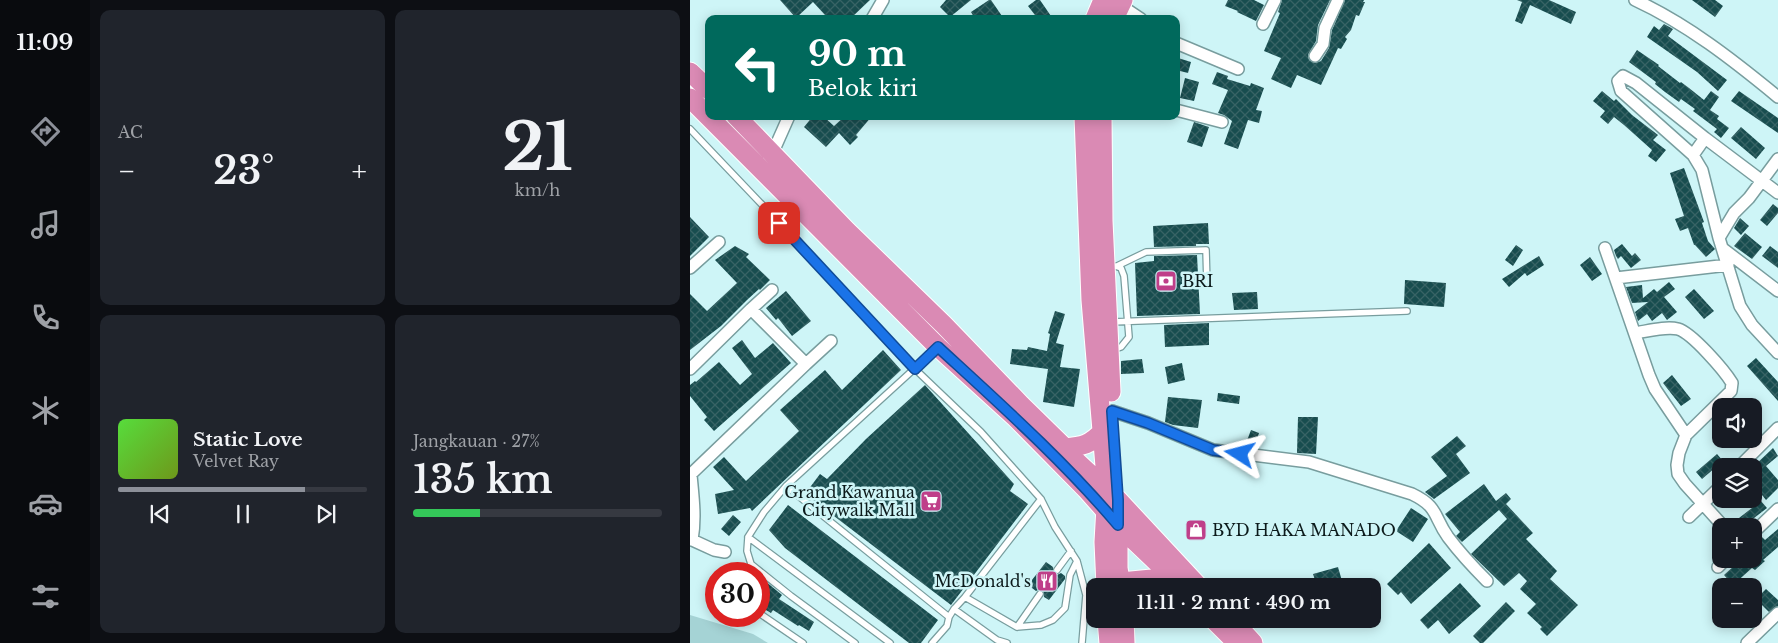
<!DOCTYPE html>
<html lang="id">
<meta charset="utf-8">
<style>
:root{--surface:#171b24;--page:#20242c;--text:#f1f3f6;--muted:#9ea1a6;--line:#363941;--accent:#8c9099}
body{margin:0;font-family:"Libre Baskerville",serif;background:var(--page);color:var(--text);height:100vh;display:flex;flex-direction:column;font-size:19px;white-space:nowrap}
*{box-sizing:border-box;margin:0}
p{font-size:16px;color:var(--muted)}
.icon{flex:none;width:28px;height:28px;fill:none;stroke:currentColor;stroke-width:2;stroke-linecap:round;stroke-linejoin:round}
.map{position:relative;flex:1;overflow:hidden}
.side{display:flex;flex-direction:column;gap:10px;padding:10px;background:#0d0f14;width:600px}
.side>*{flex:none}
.hud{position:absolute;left:15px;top:15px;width:475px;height:105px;border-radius:10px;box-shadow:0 2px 12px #0003;background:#00695c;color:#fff;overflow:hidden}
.buttons{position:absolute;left:1022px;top:398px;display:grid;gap:10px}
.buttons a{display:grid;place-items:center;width:50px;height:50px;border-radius:10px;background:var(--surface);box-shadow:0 2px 12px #0003;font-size:25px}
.speed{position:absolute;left:15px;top:562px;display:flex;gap:10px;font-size:25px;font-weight:700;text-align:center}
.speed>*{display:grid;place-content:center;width:65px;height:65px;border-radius:50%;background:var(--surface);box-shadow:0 2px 12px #0003;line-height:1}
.speed .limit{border:8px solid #d22;background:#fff;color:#111}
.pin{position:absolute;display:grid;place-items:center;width:42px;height:42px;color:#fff;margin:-21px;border-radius:10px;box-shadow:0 2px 8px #0006}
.me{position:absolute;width:55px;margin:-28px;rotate:279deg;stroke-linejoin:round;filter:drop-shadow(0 0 4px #0008)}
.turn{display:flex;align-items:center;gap:18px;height:105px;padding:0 20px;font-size:22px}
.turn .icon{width:65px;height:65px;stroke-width:2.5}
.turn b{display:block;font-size:35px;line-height:42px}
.big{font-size:38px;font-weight:600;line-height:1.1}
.side .card{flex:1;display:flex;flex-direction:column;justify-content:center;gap:8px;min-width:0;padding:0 18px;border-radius:10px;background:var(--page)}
.side .dial{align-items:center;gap:0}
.dial b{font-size:65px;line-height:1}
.song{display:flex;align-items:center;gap:15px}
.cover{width:60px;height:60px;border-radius:8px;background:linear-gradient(135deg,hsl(110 70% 55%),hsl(80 70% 35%))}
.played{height:5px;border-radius:2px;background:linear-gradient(90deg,var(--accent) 75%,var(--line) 75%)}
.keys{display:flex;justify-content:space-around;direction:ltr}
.heat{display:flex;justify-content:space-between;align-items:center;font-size:28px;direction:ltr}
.charge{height:8px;border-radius:4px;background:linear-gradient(90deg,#34c759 27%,var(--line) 0)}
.side .tiles{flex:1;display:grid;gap:10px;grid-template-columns:repeat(2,1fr)}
.trip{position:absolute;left:396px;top:578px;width:295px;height:50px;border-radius:10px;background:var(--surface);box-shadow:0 2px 12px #0003;font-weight:600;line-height:50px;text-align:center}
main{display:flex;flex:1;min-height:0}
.menu{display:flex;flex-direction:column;width:90px;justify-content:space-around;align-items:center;background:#090b0e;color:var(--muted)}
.menu .icon{width:35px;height:35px}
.menu .active{color:var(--accent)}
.menu b{font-size:22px;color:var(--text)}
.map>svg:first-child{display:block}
</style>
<main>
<nav class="menu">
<b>11:09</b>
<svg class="icon active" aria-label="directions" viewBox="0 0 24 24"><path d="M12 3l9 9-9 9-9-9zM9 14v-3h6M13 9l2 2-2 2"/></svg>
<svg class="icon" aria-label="music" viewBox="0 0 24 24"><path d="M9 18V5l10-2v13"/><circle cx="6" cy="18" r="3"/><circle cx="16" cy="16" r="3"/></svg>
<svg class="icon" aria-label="phone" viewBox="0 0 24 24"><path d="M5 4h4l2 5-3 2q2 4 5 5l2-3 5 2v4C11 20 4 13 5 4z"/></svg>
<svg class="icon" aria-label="climate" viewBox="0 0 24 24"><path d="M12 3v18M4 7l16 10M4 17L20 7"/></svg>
<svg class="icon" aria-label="car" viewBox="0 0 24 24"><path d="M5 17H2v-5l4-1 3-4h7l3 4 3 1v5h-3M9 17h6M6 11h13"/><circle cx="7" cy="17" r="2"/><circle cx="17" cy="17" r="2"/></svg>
<svg class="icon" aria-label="filters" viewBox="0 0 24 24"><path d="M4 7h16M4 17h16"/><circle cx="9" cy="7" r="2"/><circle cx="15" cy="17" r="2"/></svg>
</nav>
<section class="side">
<div class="tiles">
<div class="card"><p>AC</p>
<div class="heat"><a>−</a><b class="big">23°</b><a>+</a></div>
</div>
<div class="card dial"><b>21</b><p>km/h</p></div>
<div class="card">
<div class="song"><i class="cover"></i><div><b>Static Love</b><p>Velvet Ray</p></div></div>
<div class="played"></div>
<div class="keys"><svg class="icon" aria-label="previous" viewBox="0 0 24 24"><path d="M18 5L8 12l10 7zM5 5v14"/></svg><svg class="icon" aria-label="pause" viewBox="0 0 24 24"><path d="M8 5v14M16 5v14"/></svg><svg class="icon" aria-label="next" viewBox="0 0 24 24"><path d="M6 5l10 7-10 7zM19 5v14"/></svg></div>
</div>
<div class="card"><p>Jangkauan · 27%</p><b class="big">135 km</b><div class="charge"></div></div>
</div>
</section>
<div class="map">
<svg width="1088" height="643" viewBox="0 0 1088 643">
<defs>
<pattern id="building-cross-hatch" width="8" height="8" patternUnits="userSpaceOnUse" patternTransform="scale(1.25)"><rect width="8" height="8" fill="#184d4f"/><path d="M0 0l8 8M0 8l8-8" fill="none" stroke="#386365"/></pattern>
</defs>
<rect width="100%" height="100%" fill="#cef5f7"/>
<path fill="#a5d3d5" d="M0 615 63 634 78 643H0Z"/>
<path fill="url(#building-cross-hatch)" d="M90 0H180L160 19H131L135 15 123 2 106 18Z
M256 0H281L260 17 250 7Z
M299 0H301L314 19H285L281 12Z
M346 0H350L363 19H348L338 6Z
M538 0H564L574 5 566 21 547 12 548 11 535 6Z
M592 0H640L628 25 626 41 618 55 619 60 625 63 631 61 639 48 642 30 655 0H674L673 2H675L669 16 666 15 661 30 655 37 657 39 651 49 648 48 631 85 607 75 601 88 581 79 591 58 574 51 590 13 588 12Z
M827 0H859L886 12 881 24 840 5 832 24 825 21 832 2Z
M1002 0H1025L1033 6 1025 17Z
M974 24 983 29 978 36 1037 80 1028 91 1007 72 957 37 964 26 969 30Z
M947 50 969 65 968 66 990 83 991 82 999 88 1014 100 1021 91 1029 97 1020 110 1029 116 1027 119 1039 128 1031 138 1024 132 1027 129 1003 111 1005 109 991 99 989 102 975 92 965 84 966 82 939 62Z
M488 58 501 62 498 73 486 70Z
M527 72 538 76 537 79 560 86 561 83 574 88 566 110 572 111 569 123 558 120 548 149 534 144 542 121 534 115 528 113 538 90 522 84Z
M495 78 509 82 504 101 490 98Z
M912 91 924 101 926 99 942 115 968 135 963 140 976 150 966 162 958 156 962 150 934 125 924 117 918 124 910 117 915 111 903 101Z
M1049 91 1088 118V133L1041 101Z
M123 116H133L144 126 155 116H182L166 135 168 137 160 145 149 133 136 147 114 127Z
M504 122 519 127 512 147 497 142Z
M1051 127 1075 148 1066 159 1041 138Z
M994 168 1014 222 1012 223 1018 241 1025 249 1016 257 1005 245H1004L998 228 990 231 985 219 994 216 980 173Z
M1083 204 1088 208V213L1077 226 1070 220Z
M0 217 19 237 0 256Z
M1050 218 1059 226 1051 235 1044 228Z
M518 223 519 244H506V246L464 247 463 226Z
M1055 233 1072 247 1062 259 1044 246Z
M932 244 942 256 945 253 951 260 941 268 931 256 928 259 926 256 924 250Z
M826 245 833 250 823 266 815 260Z
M45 246 59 254 56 257 80 280 70 290 69 289 57 300 31 326 0 350V294L17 311 47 283 25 260Z
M1080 246 1088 252V268L1072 256Z
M507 255 510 314 447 316 445 263 464 261V256Z
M849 256 854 265 837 276 835 273 819 287 812 279Z
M900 257 912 274 902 281 890 265Z
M715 280 756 283 754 307 714 304Z
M979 282 985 289 974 297 987 312 977 320 972 313 962 321 957 314 948 321 945 312 958 302 942 303 936 287 952 285 953 298 964 289 967 292Z
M1004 289 1024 311 1014 319 995 297Z
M96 291 121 321 102 336 88 318 86 320 76 308Z
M567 292 568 309 544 310 542 293Z
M365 311 375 314 366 343 374 345 370 367 390 369 384 407 353 402 358 369 320 364 322 349 337 350 338 347 357 351 360 334 358 333Z
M519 323V345L475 347 474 325Z
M52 340 65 358 83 343 101 363 24 431 14 420 17 417 0 396V385L5 381 6 382 29 362 50 385 62 374 42 348Z
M193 350 211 370 62 511 60 508 28 514 25 494 44 490 23 467 34 457 56 481 109 431 90 410 135 370 152 390Z
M1066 358 1088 382V401L1057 366Z
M452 359 454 373 431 374V361Z
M492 363 495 380 478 384 475 367Z
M982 375 1001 399 991 406 973 383Z
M235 385 324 484 320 491 338 504 261 605 115 494 130 474 137 479 176 439Z
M528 393 550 396 549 404 527 401Z
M478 397 512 400 508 428 483 425 475 422Z
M608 417H628L626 454 607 453Z
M561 430 569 433 564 448 555 446Z
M767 436 776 446 766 454 780 473 744 499 735 492 757 476 741 457Z
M1083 448 1088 456 1076 466 1088 480V488L1076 500 1064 485V466Z
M1027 454 1033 461 1012 479 1006 472Z
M794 484 806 501 816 493 821 499 816 504 843 533 836 539 867 571 860 579 888 605 857 636 850 629 852 627 837 613 846 604 830 589 837 581 829 573 814 586 781 554 817 519 809 510 772 542 766 536 770 532 755 514Z
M1071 501 1077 508 1055 525 1049 518Z
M98 505 248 620 231 643H219L95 548 79 530Z
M721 508 738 519 723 542 706 531Z
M43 515 51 522 39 536 31 529Z
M1088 529V547L1073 560 1075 561 1065 570 1062 568 1043 585 1034 575 1045 565 1043 563 1047 559H1064V541L1071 536 1075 540Z
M739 543 761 568 721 604 711 592 708 595 697 584Z
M356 562 363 567 364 573 367 575 371 573 375 576V579L359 600 354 597 353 590 350 589 346 591 338 585Z
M648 567 652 581 633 586H627L623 574Z
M69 576 92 595 89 599 124 622 119 631 109 625 108 626 83 610 81 613 69 606Z
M770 583 791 606 759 634 748 620 738 629 730 620Z
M1076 589 1088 600V606L1079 612 1066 599Z
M816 602 825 611 793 643H790L783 636Z"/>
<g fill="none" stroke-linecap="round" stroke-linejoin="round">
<g stroke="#789d9e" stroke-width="8">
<path id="service" d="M0 129 140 276 225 369 291 432 351 499 365 527 387 561 380 575 375 608 363 620 351 625 327 627 275 597 264 609
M427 266 456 252 516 250 517 285
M421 322 717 311
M422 350 431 347 439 337 434 276 431 268 425 266
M96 486 259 617
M58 537 200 643
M387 561 396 595 392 643
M367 570 381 551
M57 574 61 564
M275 597 351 499
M69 613 113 643
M327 627 350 594
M165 643 101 596 61 564 57 551 58 537 74 512 96 486 246 349
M242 643 257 626 259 617 264 609 307 640 317 643"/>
</g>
<g stroke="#789d9e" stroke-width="14">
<path id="minor" d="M945 0C997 24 1043 60 1088 97
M430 5 451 19
M182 19 193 0
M573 24 585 0
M486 43 548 69
M625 56 633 44 635 28 648 0
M486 110 532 122
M83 152 99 116
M1003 155 931 91 928 81 933 76 946 83 1015 138
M1088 193 1015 138 1003 155 1012 170 1029 238 1050 306 1062 325 1088 353
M1029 238 1044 213 1059 198 1088 159
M915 248 959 375 965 389 996 435
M1032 248 1088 291
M0 268 29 242
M926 278 1038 265
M61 309 82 290
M945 333C958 331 976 326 988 329 1002 333 1034 370 1042 383L1041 391 996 435 989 453 987 465 988 474 995 484 1033 526
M0 369 61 309 116 364 141 341
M422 411 458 423 523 450 619 462 722 494C749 507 743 516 758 537 770 553 783 567 797 581
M1050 466 1088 428
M0 475 116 364
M1 475C3 497 6 518 2 540
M999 517 1031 486
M1064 532 1088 509
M0 539 24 550 35 552
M1028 567 1036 559
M1057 643 1088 613"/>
</g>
<g stroke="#fff" stroke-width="21">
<path id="trunk" d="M405 19 413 0
M424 19 433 0
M0 72 19 90
M0 98 248 347 326 418 396 489 428 525 492 586
M46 116 157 231 254 325 331 405 375 448 387 462 428 500 508 586
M394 116 401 300 417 490 414 542 416 586
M412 116 413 221 421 392
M375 448C393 446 400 445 413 431
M428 517V568L431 586
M431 582 462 579 487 581
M417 619 419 643
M434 619 435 643
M523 619 547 643
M542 620 563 643"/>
</g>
<use href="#service" stroke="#fff" stroke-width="5.5"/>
<use href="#minor" stroke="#fff" stroke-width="11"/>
<use href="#trunk" stroke="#da8ab4" stroke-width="19"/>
</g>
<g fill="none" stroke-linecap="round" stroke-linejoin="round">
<g stroke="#114b97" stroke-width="12">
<path id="route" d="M89 223 225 369 248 347C310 404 374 461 428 525V500L422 411 458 423 523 450 550 454"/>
</g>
<use href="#route" stroke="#1a73e8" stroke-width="9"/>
</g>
<defs>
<g id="bank-square" transform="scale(1.125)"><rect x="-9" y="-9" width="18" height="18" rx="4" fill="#bf3f89" stroke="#cef5f7"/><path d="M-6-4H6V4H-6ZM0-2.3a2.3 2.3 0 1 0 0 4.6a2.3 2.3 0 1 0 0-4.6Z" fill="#fff"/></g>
<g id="supermarket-square" transform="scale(1.125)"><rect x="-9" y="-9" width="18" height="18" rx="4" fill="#bf3f89" stroke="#cef5f7"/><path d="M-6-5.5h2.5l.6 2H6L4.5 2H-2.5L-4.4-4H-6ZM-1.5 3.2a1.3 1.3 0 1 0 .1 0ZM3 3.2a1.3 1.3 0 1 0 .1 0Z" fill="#fff"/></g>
<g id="shop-square" transform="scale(1.125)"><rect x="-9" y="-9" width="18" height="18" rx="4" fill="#bf3f89" stroke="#cef5f7"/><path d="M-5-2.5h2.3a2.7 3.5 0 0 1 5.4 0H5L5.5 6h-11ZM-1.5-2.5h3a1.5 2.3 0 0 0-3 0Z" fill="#fff"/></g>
<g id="restaurant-square" transform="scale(1.125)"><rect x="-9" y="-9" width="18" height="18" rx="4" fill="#bf3f89" stroke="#cef5f7"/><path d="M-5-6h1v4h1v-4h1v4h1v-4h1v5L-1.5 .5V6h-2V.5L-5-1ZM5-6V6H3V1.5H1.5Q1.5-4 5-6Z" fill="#fff"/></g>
</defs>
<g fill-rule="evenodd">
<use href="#bank-square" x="476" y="281"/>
<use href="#supermarket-square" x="241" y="501"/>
<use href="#shop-square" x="506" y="530"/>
<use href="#restaurant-square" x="357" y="581"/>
</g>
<g text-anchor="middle" stroke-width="5" stroke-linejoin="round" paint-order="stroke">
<g font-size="16" fill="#0c1a1b" stroke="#cef5f7" text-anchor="start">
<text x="492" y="287">BRI</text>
<text x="225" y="498" text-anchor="end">Grand Kawanua<tspan x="225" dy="18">Citywalk Mall</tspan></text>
<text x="522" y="536">BYD HAKA MANADO</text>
<text x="341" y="587" text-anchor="end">McDonald's</text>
</g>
</g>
</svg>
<div class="buttons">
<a><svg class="icon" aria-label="sound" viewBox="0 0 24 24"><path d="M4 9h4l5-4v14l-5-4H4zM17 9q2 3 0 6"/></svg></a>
<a><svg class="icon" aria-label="layers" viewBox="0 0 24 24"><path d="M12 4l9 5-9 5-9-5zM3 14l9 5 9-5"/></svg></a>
<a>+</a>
<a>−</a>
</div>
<div class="speed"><div class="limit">30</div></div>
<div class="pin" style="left:89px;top:223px;background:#d93025"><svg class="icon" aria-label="arrive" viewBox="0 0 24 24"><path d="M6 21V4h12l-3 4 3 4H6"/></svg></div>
<svg class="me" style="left:550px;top:454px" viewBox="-20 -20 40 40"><path d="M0-17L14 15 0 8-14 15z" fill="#1a73e8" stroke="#fff" stroke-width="4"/></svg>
<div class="trip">11:11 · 2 mnt · 490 m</div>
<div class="hud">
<div class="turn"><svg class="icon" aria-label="left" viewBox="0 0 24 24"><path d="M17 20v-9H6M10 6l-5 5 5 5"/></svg><div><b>90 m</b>Belok kiri</div></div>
</div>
</div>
</main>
